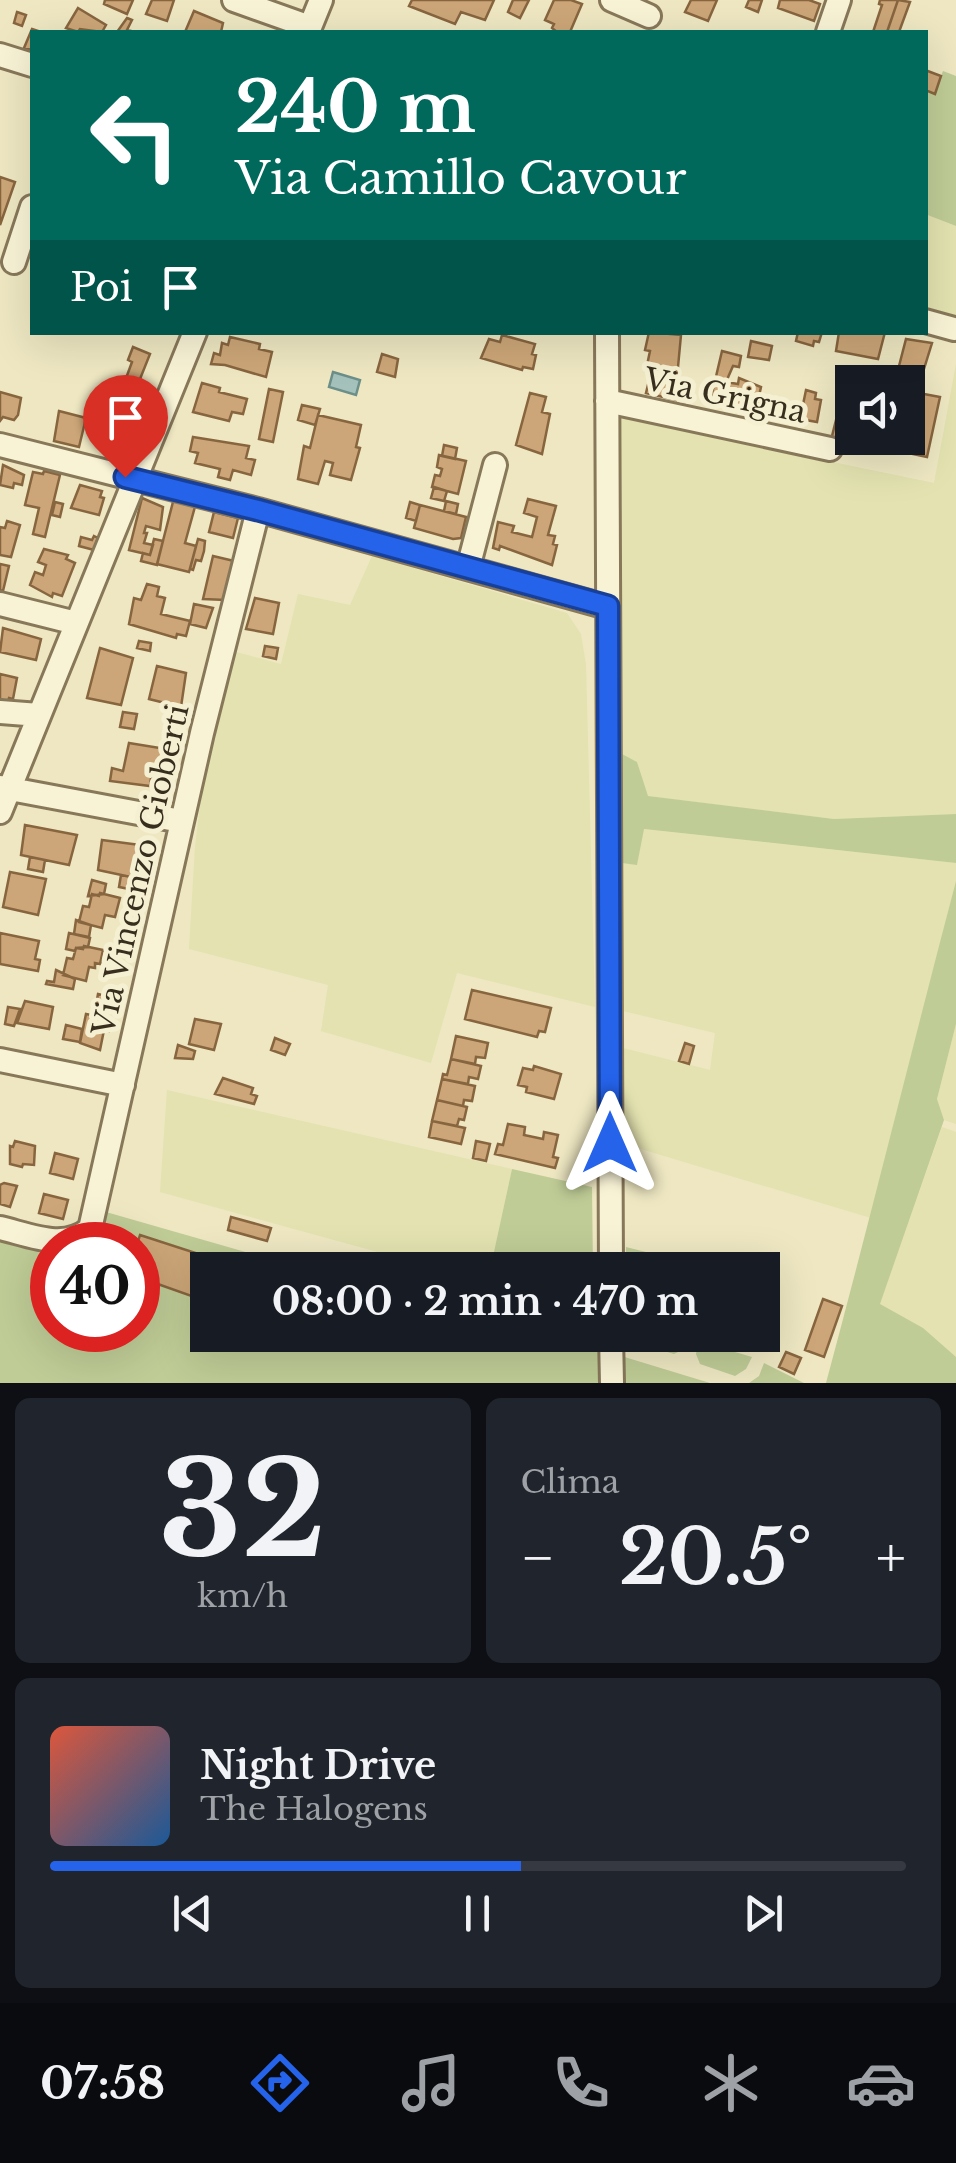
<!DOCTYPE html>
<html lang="it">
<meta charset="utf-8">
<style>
:root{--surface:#171b24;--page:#20242c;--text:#f1f3f6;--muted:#9ea1a6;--line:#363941;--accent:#2563eb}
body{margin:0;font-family:"Libre Baskerville",serif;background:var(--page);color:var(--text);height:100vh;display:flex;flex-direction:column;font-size:38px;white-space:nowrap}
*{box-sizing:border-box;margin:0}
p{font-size:32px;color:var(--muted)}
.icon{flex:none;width:55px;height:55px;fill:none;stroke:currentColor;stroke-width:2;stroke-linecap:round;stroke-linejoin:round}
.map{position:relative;height:1383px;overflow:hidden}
.side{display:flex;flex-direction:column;gap:15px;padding:15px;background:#0d0f14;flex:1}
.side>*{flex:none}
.banner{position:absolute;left:30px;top:30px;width:898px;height:305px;border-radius:0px;box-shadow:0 10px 40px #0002;background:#00695c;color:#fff;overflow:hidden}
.fabs{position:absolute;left:835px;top:365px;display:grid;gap:20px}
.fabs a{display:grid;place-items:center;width:90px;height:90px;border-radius:0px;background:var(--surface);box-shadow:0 10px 40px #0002;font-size:50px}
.speed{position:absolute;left:30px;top:1222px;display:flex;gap:20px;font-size:50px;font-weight:700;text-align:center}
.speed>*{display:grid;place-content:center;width:130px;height:130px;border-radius:50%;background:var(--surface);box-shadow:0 10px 40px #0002;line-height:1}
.speed .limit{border:15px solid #d22;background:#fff;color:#111}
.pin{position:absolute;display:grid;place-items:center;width:85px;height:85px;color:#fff;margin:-102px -42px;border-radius:50% 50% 50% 0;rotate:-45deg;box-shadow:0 0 10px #0007}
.pin .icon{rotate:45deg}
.me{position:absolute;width:110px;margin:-55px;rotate:0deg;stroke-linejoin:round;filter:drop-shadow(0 0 8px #0008)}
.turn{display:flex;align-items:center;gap:35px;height:210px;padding:0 40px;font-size:45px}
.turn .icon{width:130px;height:130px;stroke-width:2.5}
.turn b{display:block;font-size:70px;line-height:85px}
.then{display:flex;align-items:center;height:95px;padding:0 40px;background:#0003;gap:20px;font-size:38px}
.big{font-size:75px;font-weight:700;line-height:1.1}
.side .widget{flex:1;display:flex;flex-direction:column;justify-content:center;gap:15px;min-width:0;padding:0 35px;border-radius:15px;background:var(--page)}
.side .dial{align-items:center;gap:0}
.dial b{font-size:130px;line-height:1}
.song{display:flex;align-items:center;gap:30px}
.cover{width:120px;height:120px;border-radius:15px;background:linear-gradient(135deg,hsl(10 70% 55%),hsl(210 70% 35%))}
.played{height:10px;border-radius:5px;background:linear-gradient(90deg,var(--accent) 55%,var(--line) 55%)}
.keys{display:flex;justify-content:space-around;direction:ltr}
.heat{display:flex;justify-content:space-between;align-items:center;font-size:55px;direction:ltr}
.side .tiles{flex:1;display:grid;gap:15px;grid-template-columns:1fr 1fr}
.widget:last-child{grid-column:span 2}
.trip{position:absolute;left:190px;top:1252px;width:590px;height:100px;border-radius:0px;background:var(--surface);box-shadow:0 10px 40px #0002;font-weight:700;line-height:100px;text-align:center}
.dock{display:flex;height:160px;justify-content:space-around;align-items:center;background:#090b0e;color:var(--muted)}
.dock .icon{width:70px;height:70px}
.dock .selected{color:var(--accent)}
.dock b{font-size:45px;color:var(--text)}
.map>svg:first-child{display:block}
</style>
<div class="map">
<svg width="956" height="1383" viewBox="0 0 956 1383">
<rect width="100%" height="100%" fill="#eee7c2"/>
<path fill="#e3e2b0" d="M925 214 956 226V317L925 307Z
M956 364V814L834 819 647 796 637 762 622 754 621 418 934 483Z
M372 556 567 613 581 634 586 665 595 1007 457 973 431 1063 321 1031 328 985 189 949 195 847 207 745 236 652 281 664 298 594 350 605Z
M643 829 956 863V881L871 1218 624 1144 623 1048 710 1070 715 1033 623 1011 622 863 637 864Z
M956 1024V1124L944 1120 937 1099Z
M167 1090 512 1169 490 1270H443L160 1192Z
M942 1127 956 1132V1383H852Z"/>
<path fill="#bfcc96" d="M943 71 956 76V226L925 214V75L939 81Z
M622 754 637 762 648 796 834 819 956 814V863L644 829 637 865 622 863Z
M956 881V1024L937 1099 944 1120 880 1304 923 1328 956 1357V1383H826C871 1216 912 1048 956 881Z
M512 1169 592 1187 593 1270H490Z
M106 1212 308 1270H208V1335H594L595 1348 710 1383H0V1237L52 1250V1330H138V1245H87L100 1233Z
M626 1247 646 1252 647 1270H626Z
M628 1335 682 1338 678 1352 674 1354 631 1341Z
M698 1341 752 1357 746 1369 735 1376 700 1364 696 1354Z
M764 1363 804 1383H749L759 1376Z"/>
<path fill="#a5c1bc" stroke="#6c8f8a" stroke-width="2.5" d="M333 372 360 380 356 395 329 387Z"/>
<path fill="#cca678" stroke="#87653f" stroke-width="2.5" d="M105 0H133L127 14 104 4Z
M152 0H174L167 21 146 14Z
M412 0H494L485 20 461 12 455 24 409 6Z
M513 0H529L520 18 508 12Z
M554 0H571L582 4 570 32H557L552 28 554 24 545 20Z
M691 0H717L708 21 685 12Z
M749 0H762L758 12 746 7Z
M809 0 820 4 814 21 778 8 780 0Z
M880 0H898L887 32H873L882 5 879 4Z
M898 0 910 2 899 32H887Z
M78 8 106 25 102 32 80 29 78 32 66 28Z
M194 11 223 23 221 32H185Z
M17 12 26 15 22 26 14 23Z
M127 18 132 20 127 30 135 32H117Z
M32 29 41 32H32V50L24 48Z
M925 70 941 76 935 94 925 90Z
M0 177 15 182 0 225Z
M649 332 681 335 677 378 682 379 676 400 646 393 651 372 646 370 650 351 645 350Z
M798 332H822L819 342 814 341 813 346 796 341Z
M839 332H885L878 359 836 351Z
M502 335 535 344 532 354 536 355 533 369 523 367 522 370 481 358 489 339 500 342Z
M230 337 260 344 259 349 272 352 266 377 225 365 211 364 214 353 220 355 222 343 228 345Z
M906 339 932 343 923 372 899 366Z
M751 341 772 346 769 360 748 357Z
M133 347 150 354 134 394 122 389 132 362 128 360Z
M722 351 741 356 739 367 733 366 726 382 738 384 739 378 761 387 757 405 751 404 750 408 739 406V409L710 402Z
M382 354 398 359 395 377 377 372Z
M847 376 862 379 861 382H852V438H856L855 442 832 436Z
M202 383 220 388 219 392 247 399 243 414 232 412 229 421 193 412Z
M269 389 283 392 273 442 259 439Z
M806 390 816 393 815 399 821 400 817 422 800 419Z
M0 392 21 398 18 415 14 420 3 417 0 421Z
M530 393 546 397 542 412 550 414 542 454 516 445Z
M924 394 940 397 927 457 899 451 902 438H908L915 400 922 402Z
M302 405 320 409 315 425 298 420Z
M59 411 86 418 79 447 54 441Z
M108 412 133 418 126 446 101 440Z
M318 415 361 425 356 447 360 448 351 480 330 475 333 463 325 461 318 484 298 479 304 446 310 448Z
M193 437 249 446 246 458 255 460 251 475 233 470 230 480 218 477 220 469 195 463 198 453 190 451Z
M444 445 457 448 455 459 442 456Z
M439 455 466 461 458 494 432 487 435 475 440 476 442 469 437 467Z
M3 465 24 475 22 485 14 483 13 488 0 485Z
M44 471 60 475 45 537 33 534 39 508 25 505 33 472 43 474Z
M80 485 102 491 100 497 104 498 99 515 71 508Z
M434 487 447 491 444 501 431 498Z
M142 498 163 507 160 530 146 526 144 533H147L144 543 153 545 150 555 129 550Z
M174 498 196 503 185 543 196 546 189 572 157 564Z
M528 499 556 506 548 535 555 536 553 544 557 545 552 565 500 546 499 550 493 548 498 522 514 526 512 532 532 537 537 517 524 513Z
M446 501 458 504 456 514 444 511Z
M55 502 63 504 60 517 52 515Z
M410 502 420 505 416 521 406 518Z
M420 505 466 517 461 538 453 539 414 528Z
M214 512 238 518 233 538 209 532Z
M7 521 20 525 11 557 0 555V527L5 528Z
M94 536 98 538 94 550 79 546 81 537 92 540Z
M154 539 163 541 157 565 141 561 143 553 150 555Z
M198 539 205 541 204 551 201 561 196 560 193 570 190 569Z
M44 549 68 555 66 559 75 563 62 596 53 593 52 597 30 585 35 572 43 575 46 565 38 562Z
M213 556 234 561 226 600 203 599Z
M0 564 9 566 3 591 0 590Z
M147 584 159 587 157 596 165 598 161 614 190 621 186 636 177 634 176 638 129 624 134 598 141 600Z
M255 598 279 603 273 634 246 629Z
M194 604 213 608 206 628 190 624Z
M3 628 41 639 36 660 0 652Z
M139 641 151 643 150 651 137 648Z
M265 646 278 648 276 659 263 656Z
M100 648 133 658 121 705 87 698Z
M157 666 186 673 181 707 149 699Z
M0 674 17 678 13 699 9 698 8 702 0 699Z
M123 712 137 714 134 729 120 727Z
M129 743 166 749 165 755 174 757 171 774 162 772 160 780 151 778 150 786 110 781 112 768 123 771Z
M25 825 77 835 69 865 21 855Z
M102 840 140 845 154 851 145 880 98 870Z
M30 857 45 860 43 872 28 869Z
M10 872 46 879 38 915 3 907Z
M121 875 136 878 134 890 119 887Z
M92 880 106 884 104 894 88 896Z
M100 893 120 898 115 917 105 915 102 928 79 922 83 906 89 907 92 894 99 896Z
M76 920 91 925 89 937 74 934Z
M0 933 39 941 35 959 40 960 38 971 0 964Z
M69 933 90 938 88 947 76 948 75 951 66 949Z
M84 946 103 950 100 964 95 963V968L89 967 86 981 63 975 67 958 73 959 76 948 83 949Z
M56 970 75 979 73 989 46 984 47 981 54 982Z
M472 990 551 1008 545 1032 539 1031 537 1037 465 1019Z
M98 994 110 997 105 1017 94 1015Z
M25 1001 53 1007 49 1029 17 1023Z
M8 1007 20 1009 14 1026 5 1024Z
M86 1014 111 1019 109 1031 104 1030 100 1050 80 1043Z
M195 1019 221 1024 214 1050 189 1044Z
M66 1025 82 1029 80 1042 63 1039Z
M456 1036 488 1043 485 1058 476 1057 475 1064 451 1059Z
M275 1038 290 1044 285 1055 271 1050Z
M685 1043 694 1046 689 1064 679 1061Z
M178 1045 195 1051 193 1059 175 1058Z
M451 1059 481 1066 478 1079 469 1077 468 1084 442 1079 443 1074 447 1075Z
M534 1066 561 1074 554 1099 526 1092 527 1087 518 1085 523 1068 533 1070Z
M223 1078 253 1088 251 1094 257 1096 254 1104 215 1094Z
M442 1079 475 1086 472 1101 464 1100 463 1106 437 1100Z
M437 1100 467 1107 464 1120 459 1119 457 1126 432 1121Z
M432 1121 465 1128 461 1144 429 1137Z
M508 1124 525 1127 524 1135 543 1139 544 1132 558 1135 553 1157 558 1158 555 1168 495 1154 498 1144 503 1145Z
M15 1141 35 1146 34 1165 23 1164 22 1167 10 1164V1146L13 1147Z
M476 1141 490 1144 486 1161 473 1158Z
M55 1153 78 1159 73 1179 50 1173Z
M4 1183 17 1186 10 1207 0 1204V1185Z
M44 1194 68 1200 63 1219 39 1213Z
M231 1217 271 1228 267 1241 228 1230Z
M140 1235 211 1258 197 1298 138 1277 137 1245Z
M823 1299 842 1306 824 1357 805 1350Z
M786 1352 801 1358 794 1374 779 1367Z"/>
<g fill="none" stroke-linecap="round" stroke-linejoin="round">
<g stroke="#88785a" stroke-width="28">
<path id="minor" d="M234 0 310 27
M612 0 649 16
M308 32 321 0
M828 32 839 0
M0 55 32 65
M14 262 32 207
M925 321 954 329
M607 332 611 1270
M607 401 830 449
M0 445 258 510 607 607
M468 568 495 465
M0 604 76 623
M0 712 39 715
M0 787 181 821
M0 812 195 332
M0 1060 123 1085
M0 1228C30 1235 64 1251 90 1229L202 733 258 510
M611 1335 612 1383"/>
</g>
<use href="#minor" stroke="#f9f3d6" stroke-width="22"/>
</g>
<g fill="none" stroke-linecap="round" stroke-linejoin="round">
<g stroke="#184099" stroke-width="25">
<path id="route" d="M125 477 258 510 608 606 610 1143"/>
</g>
<use href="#route" stroke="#2563eb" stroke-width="18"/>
</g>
<g text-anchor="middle" stroke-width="10" stroke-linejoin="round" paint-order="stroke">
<g font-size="30" fill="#382e1e" stroke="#f5f0d2">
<text transform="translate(725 396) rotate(12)" y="10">Via Grigna</text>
<text transform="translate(141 870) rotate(-77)" y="10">Via Vincenzo Gioberti</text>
</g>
</g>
</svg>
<div class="fabs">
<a><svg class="icon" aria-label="sound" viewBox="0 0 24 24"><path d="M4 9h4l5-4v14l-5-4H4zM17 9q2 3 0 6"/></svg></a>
</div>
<div class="speed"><div class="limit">40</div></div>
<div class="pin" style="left:125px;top:477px;background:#d93025"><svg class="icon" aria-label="arrive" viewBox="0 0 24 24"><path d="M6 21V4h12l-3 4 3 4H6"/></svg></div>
<svg class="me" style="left:610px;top:1143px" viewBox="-20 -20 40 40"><path d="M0-17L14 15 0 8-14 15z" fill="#2563eb" stroke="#fff" stroke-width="4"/></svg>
<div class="trip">08:00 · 2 min · 470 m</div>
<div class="banner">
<div class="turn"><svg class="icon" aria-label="left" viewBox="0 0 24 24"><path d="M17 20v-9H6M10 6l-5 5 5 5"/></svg><div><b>240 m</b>Via Camillo Cavour</div></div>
<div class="then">Poi<svg class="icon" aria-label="arrive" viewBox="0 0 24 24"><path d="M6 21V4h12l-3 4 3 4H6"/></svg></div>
</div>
</div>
<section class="side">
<div class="tiles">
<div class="widget dial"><b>32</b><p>km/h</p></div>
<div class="widget"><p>Clima</p>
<div class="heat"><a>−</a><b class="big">20.5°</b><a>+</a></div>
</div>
<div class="widget">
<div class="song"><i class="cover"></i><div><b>Night Drive</b><p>The Halogens</p></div></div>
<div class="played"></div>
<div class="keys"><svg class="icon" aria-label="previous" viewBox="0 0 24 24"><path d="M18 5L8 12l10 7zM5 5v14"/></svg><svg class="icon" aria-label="pause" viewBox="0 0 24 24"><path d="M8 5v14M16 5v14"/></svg><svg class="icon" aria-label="next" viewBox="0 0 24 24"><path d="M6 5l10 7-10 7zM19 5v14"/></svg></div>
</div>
</div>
</section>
<nav class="dock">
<b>07:58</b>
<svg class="icon selected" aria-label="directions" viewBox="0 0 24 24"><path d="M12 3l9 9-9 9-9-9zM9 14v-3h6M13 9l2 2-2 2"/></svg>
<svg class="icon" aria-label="music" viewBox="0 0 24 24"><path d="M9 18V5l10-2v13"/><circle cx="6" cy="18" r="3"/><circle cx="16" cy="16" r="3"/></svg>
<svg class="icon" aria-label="phone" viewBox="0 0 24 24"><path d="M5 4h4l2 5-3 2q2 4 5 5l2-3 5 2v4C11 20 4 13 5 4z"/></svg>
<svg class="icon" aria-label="climate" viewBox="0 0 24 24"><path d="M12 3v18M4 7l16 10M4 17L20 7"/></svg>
<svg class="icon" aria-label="car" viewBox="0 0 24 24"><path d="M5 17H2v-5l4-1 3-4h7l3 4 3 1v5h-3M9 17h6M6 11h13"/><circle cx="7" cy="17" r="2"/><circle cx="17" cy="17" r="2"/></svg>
</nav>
